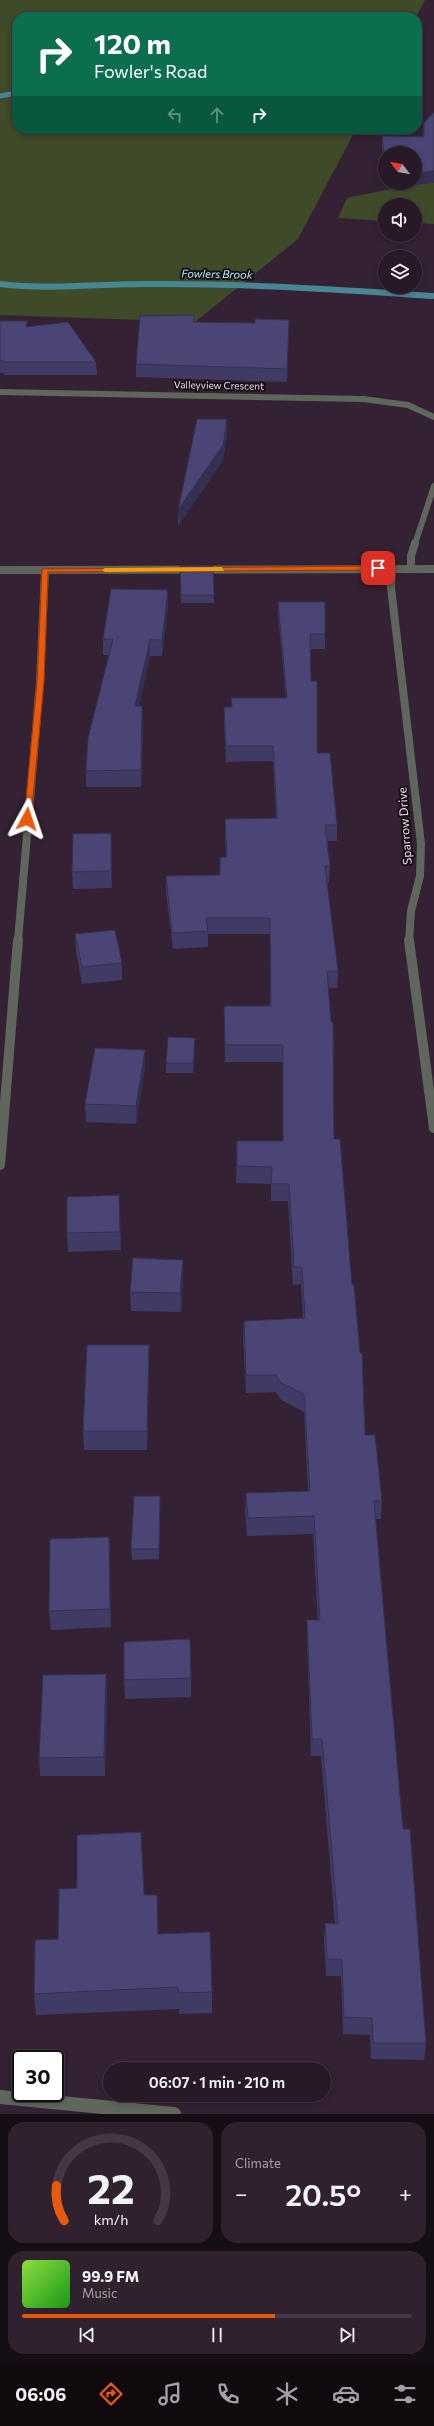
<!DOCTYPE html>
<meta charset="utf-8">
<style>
:root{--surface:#271926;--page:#2f222e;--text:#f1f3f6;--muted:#a4a0a7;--line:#433843;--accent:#ea580c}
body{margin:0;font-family:Commissioner,sans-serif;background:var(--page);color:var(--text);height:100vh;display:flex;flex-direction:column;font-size:15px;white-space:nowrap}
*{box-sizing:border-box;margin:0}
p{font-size:13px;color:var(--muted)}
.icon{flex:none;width:22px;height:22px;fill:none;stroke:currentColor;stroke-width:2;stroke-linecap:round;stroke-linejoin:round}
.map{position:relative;height:2114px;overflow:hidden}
.side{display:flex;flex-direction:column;gap:8px;padding:8px;background:#150e15;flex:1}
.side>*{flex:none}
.banner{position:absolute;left:12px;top:12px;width:410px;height:122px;border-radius:16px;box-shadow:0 2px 6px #0003,0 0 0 1px var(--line);background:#0b6e4f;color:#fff;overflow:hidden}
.needle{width:26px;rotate:301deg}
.fabs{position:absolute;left:378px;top:146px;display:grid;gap:8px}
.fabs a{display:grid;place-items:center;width:44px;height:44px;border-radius:50%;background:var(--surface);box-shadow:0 2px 6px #0003,0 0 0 1px var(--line);font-size:20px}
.speed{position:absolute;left:12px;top:2050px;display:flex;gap:8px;font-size:20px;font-weight:700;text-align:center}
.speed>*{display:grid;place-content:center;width:52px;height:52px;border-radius:50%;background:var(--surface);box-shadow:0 2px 6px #0003,0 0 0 1px var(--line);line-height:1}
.speed .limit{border:2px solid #111;border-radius:6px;background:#fff;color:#111}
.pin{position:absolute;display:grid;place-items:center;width:34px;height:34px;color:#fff;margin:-17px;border-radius:8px;box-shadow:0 2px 6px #0006}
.me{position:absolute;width:44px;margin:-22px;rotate:5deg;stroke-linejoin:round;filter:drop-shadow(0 0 3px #0008)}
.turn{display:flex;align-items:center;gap:14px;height:84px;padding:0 16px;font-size:18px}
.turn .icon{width:52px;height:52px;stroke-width:2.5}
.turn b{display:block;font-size:28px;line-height:34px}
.lanes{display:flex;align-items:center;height:38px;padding:0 16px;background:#0003;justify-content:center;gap:20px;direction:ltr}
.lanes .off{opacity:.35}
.big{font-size:30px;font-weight:600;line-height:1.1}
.side .tile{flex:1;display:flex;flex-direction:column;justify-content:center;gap:6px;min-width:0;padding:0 14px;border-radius:16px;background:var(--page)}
.side .dial{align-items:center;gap:0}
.dial svg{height:104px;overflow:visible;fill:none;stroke:var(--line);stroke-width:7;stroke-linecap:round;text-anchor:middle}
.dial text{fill:var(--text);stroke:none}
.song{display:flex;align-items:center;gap:12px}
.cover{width:48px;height:48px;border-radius:6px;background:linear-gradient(135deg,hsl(90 70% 55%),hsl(120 70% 35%))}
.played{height:4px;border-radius:2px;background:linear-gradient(90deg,var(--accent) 65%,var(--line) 65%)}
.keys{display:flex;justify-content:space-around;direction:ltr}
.heat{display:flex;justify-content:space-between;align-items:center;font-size:22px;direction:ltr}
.side .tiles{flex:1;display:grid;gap:8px;grid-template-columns:1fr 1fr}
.tile:last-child{grid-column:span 2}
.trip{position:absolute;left:103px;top:2062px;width:228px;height:40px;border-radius:20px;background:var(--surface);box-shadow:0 2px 6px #0003,0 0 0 1px var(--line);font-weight:600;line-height:40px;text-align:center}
.tab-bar{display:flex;height:64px;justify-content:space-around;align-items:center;background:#100a0f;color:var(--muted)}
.tab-bar .icon{width:28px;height:28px}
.tab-bar .active{color:var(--accent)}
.tab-bar b{font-size:18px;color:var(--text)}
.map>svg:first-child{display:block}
</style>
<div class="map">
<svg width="434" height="2114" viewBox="0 0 434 2114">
<rect width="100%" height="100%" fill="#342133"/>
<path fill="#3f4a29" d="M0 0H425L416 17H17V129H356L298 239 195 322 0 315Z
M434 180V224L415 223V205H385V221L338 218 347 198Z"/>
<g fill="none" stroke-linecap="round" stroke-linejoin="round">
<path stroke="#468793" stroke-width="5" d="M0 96 17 93"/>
<path stroke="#468793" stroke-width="6" d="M0 284C49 290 97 284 146 284 242 283 338 290 434 296"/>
<path stroke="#5f675c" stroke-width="6" d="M0 392 363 399 408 405 434 417
M415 544 434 486"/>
<path stroke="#5f675c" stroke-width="8" d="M392 568 391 587 421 844 420 876 411 911 409 941
M411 568V556L415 543
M0 570 434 569
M18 941 40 682 45 571"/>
<path stroke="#5f675c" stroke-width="10" d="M409 940 434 1128
M0 1165 18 940"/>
<path stroke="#5f675c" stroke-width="14" d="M0 2097 174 2114"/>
</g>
<path fill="#403b65" d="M434 112V183L386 188V183H415L385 153V175L382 147V136H423L424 123Z
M289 320 287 382 136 377V364L194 322 255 323Z
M0 321H27V327L96 362 97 375H4V373H0Z
M227 433 223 460 179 525H178V510Z
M180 566H213L214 603H181Z
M278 602 325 634V649H310L311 681 317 753 337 825V841H327L330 866 329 882H327L338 971 337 988H328L334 1139 352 1285 365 1435 382 1501 381 1519H375L403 1829 426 2043 424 2060 371 2059 370 2035 343 2034 341 1976H326L324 1941 325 1923 335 1924 321 1756H311L307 1638V1620H318L313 1534 247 1536 245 1510 246 1493 308 1491 304 1412 281 1400 276 1392 246 1393 243 1339 244 1321 303 1318 301 1284 293 1285 288 1201H271V1184L236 1183 237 1141H283V1062H225L224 1006H270V934H208V947L173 949 166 893V876L220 875 226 857 225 835V819L276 818 273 761 226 762 224 723V707H231L286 698 278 616Z
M168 606 162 656H150L139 706H142L143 722 141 787H86V771L109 655H103V639Z
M111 833 112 888 73 889 72 872Z
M75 934 122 963V980L82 984 76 951Z
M195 1038V1048L193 1073H166V1063Z
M145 1050V1067L136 1124 86 1122 85 1104Z
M120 1213 121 1250 68 1252 67 1233Z
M183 1260V1278L181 1312 131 1311 130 1292Z
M149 1345V1364L147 1450H84L83 1431Z
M160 1496 159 1559 132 1560 131 1549Z
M110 1556 111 1627 51 1630 49 1611Z
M106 1674 107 1693 105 1776H40L39 1758Z
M191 1678V1697L125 1699 124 1680Z
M144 1895 158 1934 212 1992V2013L179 2014V2009L36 2015 34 1994 58 1939Z"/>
<path fill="#343052" d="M434 171V183L386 188 387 183H415V173Z
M227 419V433L223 460 179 525 178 510Z
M168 590V606L162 656V640Z
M150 640V656L136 722 135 706Z
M142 706 143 722 141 787V770Z
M111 833 112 850V888L111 871Z
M195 1038V1048L193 1073V1063Z
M145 1050V1067L136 1124V1106Z
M183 1260V1278L181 1312 180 1293Z
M149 1345V1364L147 1450V1431Z
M160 1496V1506L159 1559V1549Z
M109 1537 110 1556 111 1627 110 1609Z
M106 1674 107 1693 105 1776 104 1757Z"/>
<path fill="#4a4575" stroke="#343052" d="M434 112V171L415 173V153H385V159L382 136 424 137V123Z
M194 315 193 322 255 323V319L289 320 287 369 136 364 140 316Z
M0 321H27L26 327 68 322 96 362H3V361H0Z
M197 419H227L223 445 178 510Z
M180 566H213L214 595H181Z
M111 589 168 590 162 640H150L135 706H142L141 770 86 771 88 738 113 639H103Z
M278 602H325V634H310L311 681H317V753H330L337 825H325L330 866H325L338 971H327L331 1022H333L334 1139H340L352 1285H354L360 1353H362L365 1435H375L382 1501H374L403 1829H410L426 2043H373L372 2018 344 2017 342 1959H327L325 1923 338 1924 322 1739H312L307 1620H320L314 1516 248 1518 246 1493 310 1491 304 1394 281 1383 276 1375H246L244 1321 305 1318 302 1267H294L289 1184H271L272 1167 237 1166V1141H283V1045H225L224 1006H271L270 918H206L208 931 172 933 166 876 220 875V857H227L225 819 277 818 273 746H226L224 707H232L231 698H287Z
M111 833V871L72 872 73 834Z
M115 930 122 963 82 967 75 934Z
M168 1037 195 1038 193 1063H166Z
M95 1048 145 1050 136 1106 85 1104Z
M119 1195 120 1232 67 1233V1197Z
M133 1258 183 1260 180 1293 130 1292Z
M87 1345H149L147 1431H83Z
M134 1496H160L159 1549H131Z
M109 1537 110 1609 49 1611 50 1539Z
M190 1639 191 1678 124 1680V1642Z
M106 1674 104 1757 39 1758 43 1675Z
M141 1832 144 1895H157L158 1934 210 1932 212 1992 179 1993 178 1987 34 1994 35 1940 58 1939 59 1889 77 1888V1835Z"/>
<path fill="#ea580c" stroke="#983908" d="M378 566 381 570 48 572 44 682 31 819 24 821 37 682 42 569Z"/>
<path fill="#f59e0b" d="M222 567 224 571 105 572 102 570 105 568Z"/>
<g text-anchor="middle" stroke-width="4" stroke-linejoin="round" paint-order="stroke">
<g font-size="10" fill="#e9dce8" stroke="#170e16">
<text transform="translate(219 385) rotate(1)" y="4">Valleyview Crescent</text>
</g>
<g font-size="11" font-style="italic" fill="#b0f0fa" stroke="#170e16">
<text transform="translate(217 274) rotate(1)" y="4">Fowlers Brook</text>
</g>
<g font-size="12" fill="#e9dce8" stroke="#170e16">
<text transform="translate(405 826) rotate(-94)" y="4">Sparrow Drive</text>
</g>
</g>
</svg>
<div class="fabs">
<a><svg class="needle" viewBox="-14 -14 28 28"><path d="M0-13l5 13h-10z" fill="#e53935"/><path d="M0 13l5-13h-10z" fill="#a4a0a7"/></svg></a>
<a><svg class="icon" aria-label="sound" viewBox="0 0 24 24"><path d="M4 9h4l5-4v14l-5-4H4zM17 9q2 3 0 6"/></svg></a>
<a><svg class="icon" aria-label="layers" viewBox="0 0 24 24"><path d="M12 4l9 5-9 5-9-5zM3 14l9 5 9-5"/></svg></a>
</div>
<div class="speed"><div class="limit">30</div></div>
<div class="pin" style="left:378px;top:568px;background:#d93025"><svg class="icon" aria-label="arrive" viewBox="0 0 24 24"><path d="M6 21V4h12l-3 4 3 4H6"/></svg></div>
<svg class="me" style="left:27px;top:819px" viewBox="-20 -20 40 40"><path d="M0-17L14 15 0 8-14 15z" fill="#ea580c" stroke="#fff" stroke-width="4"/></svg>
<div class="trip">06:07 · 1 min · 210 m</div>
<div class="banner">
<div class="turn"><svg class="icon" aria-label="right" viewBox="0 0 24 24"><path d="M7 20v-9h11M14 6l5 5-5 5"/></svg><div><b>120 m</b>Fowler's Road</div></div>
<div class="lanes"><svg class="icon off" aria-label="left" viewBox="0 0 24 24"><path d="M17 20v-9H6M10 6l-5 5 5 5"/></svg><svg class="icon off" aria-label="ahead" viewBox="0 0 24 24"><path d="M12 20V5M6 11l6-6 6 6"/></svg><svg class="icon" aria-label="right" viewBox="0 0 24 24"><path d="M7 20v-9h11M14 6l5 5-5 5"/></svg></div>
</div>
</div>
<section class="side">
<div class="tiles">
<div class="tile dial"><svg viewBox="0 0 100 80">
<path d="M14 69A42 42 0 1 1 86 69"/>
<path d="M14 69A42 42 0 0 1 8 42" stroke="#ea580c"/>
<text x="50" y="56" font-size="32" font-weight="700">22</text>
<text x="50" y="72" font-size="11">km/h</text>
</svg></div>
<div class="tile"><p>Climate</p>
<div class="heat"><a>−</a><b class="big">20.5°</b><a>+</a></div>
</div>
<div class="tile">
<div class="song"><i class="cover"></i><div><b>99.9 FM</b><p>Music</p></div></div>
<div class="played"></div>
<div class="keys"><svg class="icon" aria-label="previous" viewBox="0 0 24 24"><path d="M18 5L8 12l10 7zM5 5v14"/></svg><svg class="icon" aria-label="pause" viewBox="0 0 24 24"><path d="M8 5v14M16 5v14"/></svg><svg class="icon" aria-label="next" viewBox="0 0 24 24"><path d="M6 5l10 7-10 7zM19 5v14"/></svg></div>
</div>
</div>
</section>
<nav class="tab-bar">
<b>06:06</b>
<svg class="icon active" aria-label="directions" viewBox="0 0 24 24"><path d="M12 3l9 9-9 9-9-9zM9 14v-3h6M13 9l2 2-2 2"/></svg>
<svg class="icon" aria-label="music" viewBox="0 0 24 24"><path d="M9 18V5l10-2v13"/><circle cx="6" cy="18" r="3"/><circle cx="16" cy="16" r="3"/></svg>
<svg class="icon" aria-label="phone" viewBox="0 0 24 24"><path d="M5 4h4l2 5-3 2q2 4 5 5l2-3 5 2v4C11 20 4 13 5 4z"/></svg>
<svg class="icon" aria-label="climate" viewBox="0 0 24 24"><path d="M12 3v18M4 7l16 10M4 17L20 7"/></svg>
<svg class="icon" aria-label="car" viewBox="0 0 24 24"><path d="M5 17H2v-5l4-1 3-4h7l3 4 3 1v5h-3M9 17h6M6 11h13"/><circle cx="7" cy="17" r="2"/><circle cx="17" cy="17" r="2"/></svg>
<svg class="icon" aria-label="filters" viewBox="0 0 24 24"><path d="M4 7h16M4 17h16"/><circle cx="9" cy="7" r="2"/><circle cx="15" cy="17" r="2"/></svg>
</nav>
